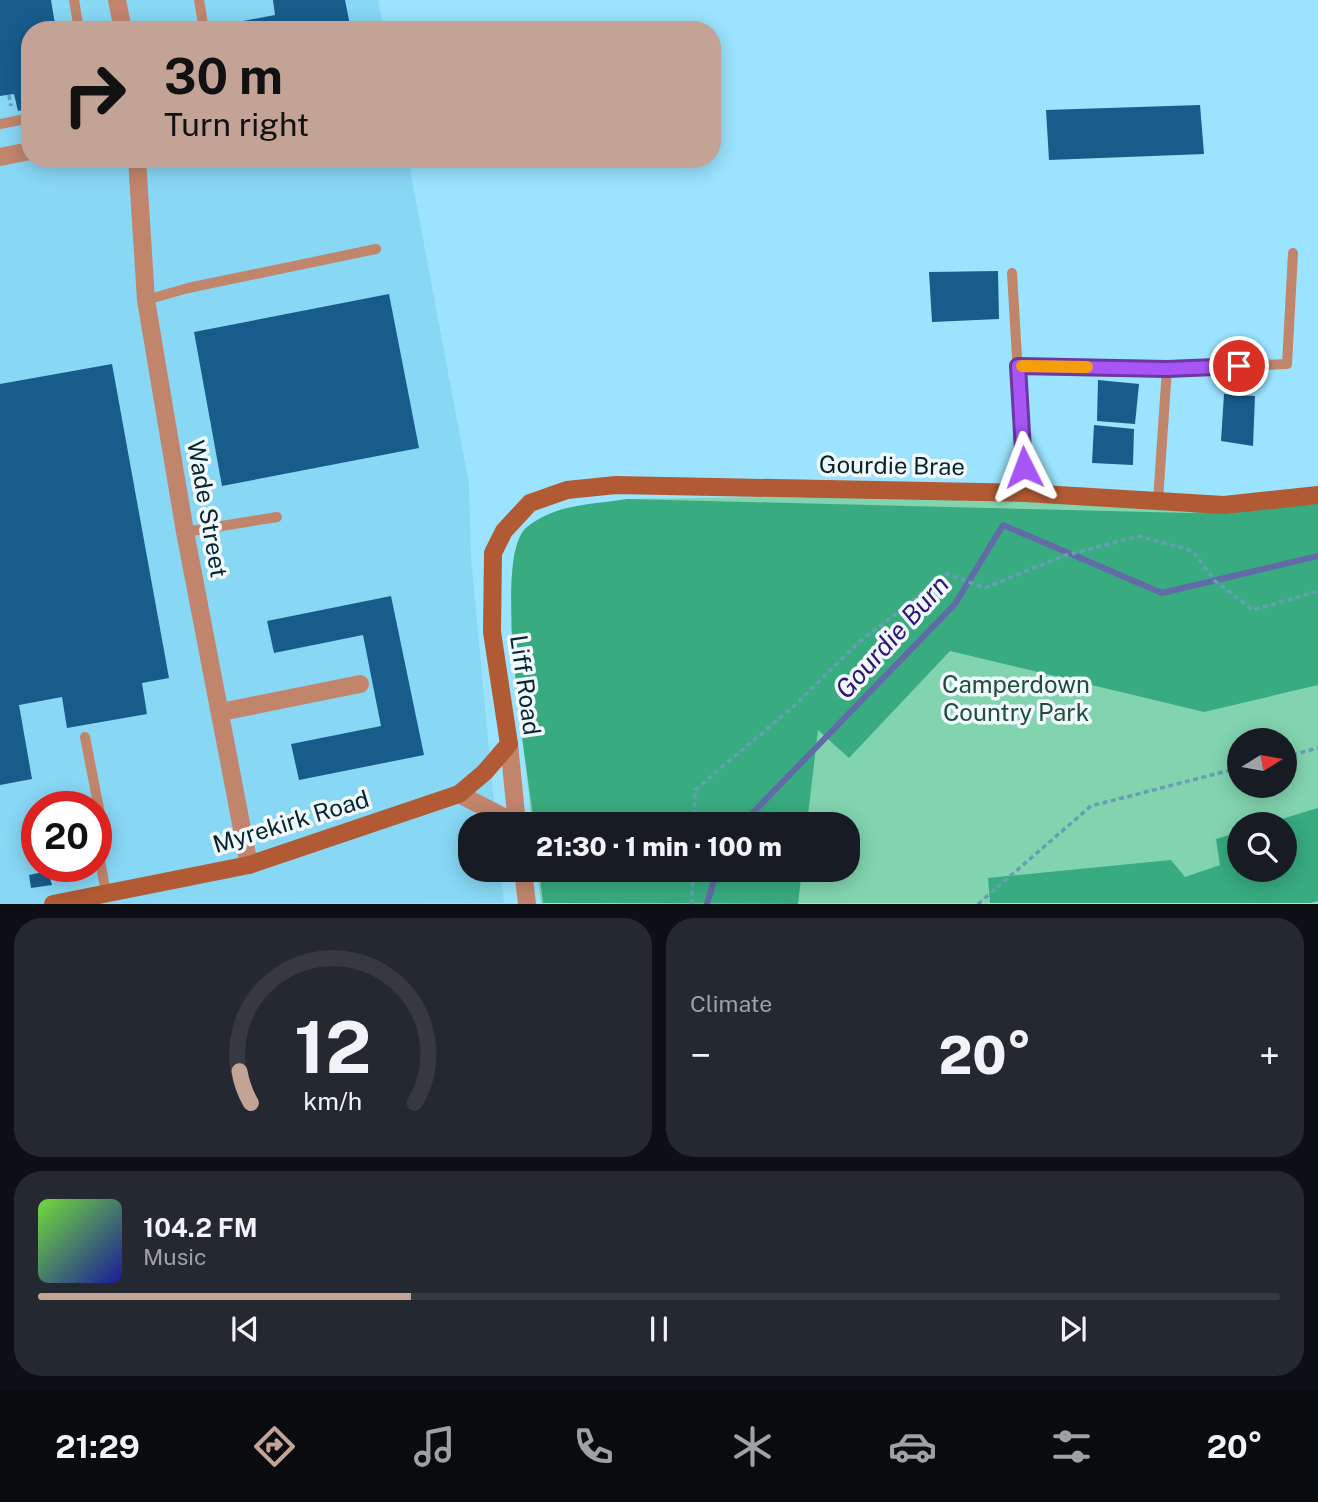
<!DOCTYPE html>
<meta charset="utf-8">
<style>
:root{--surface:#171b24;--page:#242831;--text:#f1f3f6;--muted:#9ea1a6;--line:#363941;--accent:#c2a396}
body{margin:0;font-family:"Public Sans",sans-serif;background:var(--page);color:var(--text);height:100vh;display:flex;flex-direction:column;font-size:26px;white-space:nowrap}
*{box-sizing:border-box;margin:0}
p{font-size:23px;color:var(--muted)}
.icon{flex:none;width:38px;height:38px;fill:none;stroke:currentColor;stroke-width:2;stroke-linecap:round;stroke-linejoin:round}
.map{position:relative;height:904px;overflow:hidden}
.panel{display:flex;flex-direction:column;gap:14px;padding:14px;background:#0d0f14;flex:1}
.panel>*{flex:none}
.banner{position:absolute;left:21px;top:21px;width:700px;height:147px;border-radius:28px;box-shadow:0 4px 18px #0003;background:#c2a396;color:#111;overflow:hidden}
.needle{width:46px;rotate:79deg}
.fabs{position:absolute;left:1227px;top:728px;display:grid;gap:14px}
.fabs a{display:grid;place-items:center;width:70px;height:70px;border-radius:50%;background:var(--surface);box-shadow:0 4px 18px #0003;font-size:35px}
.speed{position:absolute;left:21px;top:791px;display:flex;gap:14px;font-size:35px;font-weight:700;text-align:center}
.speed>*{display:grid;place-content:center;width:91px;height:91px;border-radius:50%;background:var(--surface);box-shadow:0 4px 18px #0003;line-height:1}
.speed .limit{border:10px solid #d22;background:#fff;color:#111}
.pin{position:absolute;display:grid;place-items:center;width:60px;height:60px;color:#fff;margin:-30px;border:4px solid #fff;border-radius:50%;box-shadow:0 2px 7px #0007}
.me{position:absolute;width:77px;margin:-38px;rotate:357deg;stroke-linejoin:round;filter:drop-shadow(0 0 5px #0008)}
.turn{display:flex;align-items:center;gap:24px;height:147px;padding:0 28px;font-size:32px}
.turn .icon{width:91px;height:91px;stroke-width:2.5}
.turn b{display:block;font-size:49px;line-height:60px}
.big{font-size:52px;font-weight:800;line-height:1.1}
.panel .widget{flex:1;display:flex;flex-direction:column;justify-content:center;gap:10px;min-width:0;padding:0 24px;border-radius:28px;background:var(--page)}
.panel .dial{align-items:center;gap:0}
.dial svg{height:182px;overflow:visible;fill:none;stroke:var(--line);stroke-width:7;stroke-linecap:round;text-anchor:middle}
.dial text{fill:var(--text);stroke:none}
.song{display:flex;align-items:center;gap:21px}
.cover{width:84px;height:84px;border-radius:10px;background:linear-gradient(135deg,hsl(100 70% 55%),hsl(240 70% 35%))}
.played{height:7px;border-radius:4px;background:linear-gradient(90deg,var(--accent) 30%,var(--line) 30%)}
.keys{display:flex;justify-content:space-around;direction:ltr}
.heat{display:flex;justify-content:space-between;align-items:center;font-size:38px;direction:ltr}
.panel .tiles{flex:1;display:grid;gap:14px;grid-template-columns:1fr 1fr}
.widget:last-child{grid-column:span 2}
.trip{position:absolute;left:458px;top:812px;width:402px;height:70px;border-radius:28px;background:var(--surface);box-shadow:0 4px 18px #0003;font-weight:800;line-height:70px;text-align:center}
.tabs{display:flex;height:112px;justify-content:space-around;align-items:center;background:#090b0e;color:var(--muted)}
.tabs .icon{width:49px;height:49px}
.tabs .on{color:var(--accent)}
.tabs b{font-size:32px;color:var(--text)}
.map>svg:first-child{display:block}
</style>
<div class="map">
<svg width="1318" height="904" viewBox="0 0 1318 904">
<rect width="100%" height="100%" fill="#9be3fe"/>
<path fill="#88d7f5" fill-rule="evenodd" d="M0 0H378L384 30H30V159H408L469 484 471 558 496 824H471V870H500L504 903 0 904ZM37 807H96V866H37Z"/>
<path fill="#82d4af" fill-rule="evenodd" d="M1025 493 1158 500 1318 495V903H541L537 870H849V824H532L511 629 514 555 524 529 561 509 628 499ZM1239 740H1284V786H1239ZM1239 824H1284V870H1239Z"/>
<path fill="#38ab80" d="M628 499 1190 513 1318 503V685L1204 712 950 651 849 758 818 730 807 824H534C528 774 491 559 526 528 554 504 594 504 628 499Z
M1318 808V901L1310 903H990L988 878 1171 860 1185 877 1220 865 1216 839 1239 832V870H1284V824H1265Z
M539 870H802L798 904 543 903Z"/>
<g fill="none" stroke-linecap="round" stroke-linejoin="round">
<path stroke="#636aa8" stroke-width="6" d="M742 824 955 604 1003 525 1162 593 1318 556
M707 904 717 870"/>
</g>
<path fill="#185c8b" d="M0 0H51L56 30H30V108L18 111 14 94 0 96Z
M273 0H345L351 30H239L238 22 275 15Z
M1200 105 1204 154 1049 160 1046 110Z
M998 271 999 319 932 322 929 272Z
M389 294 419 448 222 486 194 332Z
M112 364 169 678 142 683 147 714 67 728 62 697 19 705 32 779 0 785V384Z
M1098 380 1139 384 1135 424 1097 421Z
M1224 394 1255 396 1253 446 1221 441Z
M1094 425 1134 429 1133 465 1092 463Z
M391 596 424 755 299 780 291 744 381 726 363 635 274 653 267 621Z
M48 871 52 885 31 888 29 875Z"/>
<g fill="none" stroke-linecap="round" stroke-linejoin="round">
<path stroke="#669fb4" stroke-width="3.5" stroke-dasharray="5 3.5" stroke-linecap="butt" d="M9 95 11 106
M1284 757 1318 748
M694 824 695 790 794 706 859 642 909 604 944 573 985 588 1063 556 1139 536 1193 551 1215 581 1253 610 1318 591
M692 904 693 870
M978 904 1091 806 1239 768"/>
<path stroke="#c1856c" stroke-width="10" d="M74 0 79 30
M199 0 204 30
M0 124 30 118
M1012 273 1025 493
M146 300 188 288 376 249
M1018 366 1167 369
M1158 500 1167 369 1287 364 1293 253
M185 532 277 517
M85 737 103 829 99 855 106 893"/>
<path stroke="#c1856c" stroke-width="18" d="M117 0 123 30
M0 157 30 151
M137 159 146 300 185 532 249 865
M221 712 360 684
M509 744 517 824
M459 794 517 824
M523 870 527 904"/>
<path stroke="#b15a33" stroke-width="18" d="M53 904 249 865 459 794 485 772 509 744 492 632 493 553 504 531 530 503 567 490 616 485 1025 493 1224 505 1318 495"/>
</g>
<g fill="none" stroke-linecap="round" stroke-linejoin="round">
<g stroke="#6d37a1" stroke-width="18">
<path id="route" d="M1024 467 1018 366 1167 369 1239 366"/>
</g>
<use href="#route" stroke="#a855f7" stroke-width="12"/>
<path stroke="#f59e0b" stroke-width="12" d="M1022 366 1087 367"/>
</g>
<g text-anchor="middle" stroke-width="7" stroke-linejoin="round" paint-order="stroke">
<g font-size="24" fill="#06252f" stroke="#f1f9fd">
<text transform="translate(892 466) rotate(1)" y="8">Gourdie Brae</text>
<text transform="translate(207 509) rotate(80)" y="8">Wade Street</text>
<text transform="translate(525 685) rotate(82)" y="8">Liff Road</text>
<text transform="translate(291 822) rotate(-17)" y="8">Myrekirk Road</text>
</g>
<g font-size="24" fill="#1f4e3a" stroke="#f1f9fd">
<text x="1016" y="693">Camperdown<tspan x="1016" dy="28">Country Park</tspan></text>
</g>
<g font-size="26" font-style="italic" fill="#2d1678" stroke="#f1f9fd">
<text transform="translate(892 637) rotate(-48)" y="9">Gourdie Burn</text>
</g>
</g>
</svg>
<div class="fabs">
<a><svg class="needle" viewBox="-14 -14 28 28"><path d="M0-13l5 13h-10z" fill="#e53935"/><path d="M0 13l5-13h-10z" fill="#9ea1a6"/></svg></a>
<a><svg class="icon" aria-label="search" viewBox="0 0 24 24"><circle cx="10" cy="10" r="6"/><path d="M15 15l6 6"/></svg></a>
</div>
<div class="speed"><div class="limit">20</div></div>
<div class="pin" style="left:1239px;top:366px;background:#d93025"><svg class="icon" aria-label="arrive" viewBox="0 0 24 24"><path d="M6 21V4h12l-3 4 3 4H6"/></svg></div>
<svg class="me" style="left:1024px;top:467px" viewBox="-20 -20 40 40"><path d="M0-17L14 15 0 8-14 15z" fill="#a855f7" stroke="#fff" stroke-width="4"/></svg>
<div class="trip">21:30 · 1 min · 100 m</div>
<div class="banner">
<div class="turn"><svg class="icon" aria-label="right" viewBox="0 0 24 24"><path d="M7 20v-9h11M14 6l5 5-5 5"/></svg><div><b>30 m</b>Turn right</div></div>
</div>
</div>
<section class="panel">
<div class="tiles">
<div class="widget dial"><svg viewBox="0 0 100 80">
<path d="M14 69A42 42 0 1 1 86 69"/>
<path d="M14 69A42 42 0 0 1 9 55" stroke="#c2a396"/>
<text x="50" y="56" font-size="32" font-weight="700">12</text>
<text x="50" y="72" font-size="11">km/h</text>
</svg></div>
<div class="widget"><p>Climate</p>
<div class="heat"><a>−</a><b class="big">20°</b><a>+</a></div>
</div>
<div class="widget">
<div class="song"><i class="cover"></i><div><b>104.2 FM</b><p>Music</p></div></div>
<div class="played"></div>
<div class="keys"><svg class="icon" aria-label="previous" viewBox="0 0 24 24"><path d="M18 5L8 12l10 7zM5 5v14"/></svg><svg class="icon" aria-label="pause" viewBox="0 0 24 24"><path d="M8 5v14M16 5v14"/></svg><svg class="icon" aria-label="next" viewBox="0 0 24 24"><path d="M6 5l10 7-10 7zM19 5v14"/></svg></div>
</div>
</div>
</section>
<nav class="tabs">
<b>21:29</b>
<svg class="icon on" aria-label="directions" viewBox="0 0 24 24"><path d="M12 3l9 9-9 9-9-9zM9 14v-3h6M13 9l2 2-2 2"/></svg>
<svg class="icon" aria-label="music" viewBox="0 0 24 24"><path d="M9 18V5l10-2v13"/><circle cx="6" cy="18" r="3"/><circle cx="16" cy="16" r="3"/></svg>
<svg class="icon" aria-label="phone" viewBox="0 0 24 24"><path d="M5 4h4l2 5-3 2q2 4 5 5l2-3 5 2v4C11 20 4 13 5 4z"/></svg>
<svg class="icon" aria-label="climate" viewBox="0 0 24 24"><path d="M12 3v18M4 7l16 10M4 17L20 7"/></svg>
<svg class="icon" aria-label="car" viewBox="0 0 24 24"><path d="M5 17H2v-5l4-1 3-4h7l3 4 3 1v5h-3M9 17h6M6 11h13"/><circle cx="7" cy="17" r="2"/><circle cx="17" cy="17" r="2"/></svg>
<svg class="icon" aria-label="filters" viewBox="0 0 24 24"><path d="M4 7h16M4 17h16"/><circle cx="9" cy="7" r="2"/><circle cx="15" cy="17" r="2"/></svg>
<b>20°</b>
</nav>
